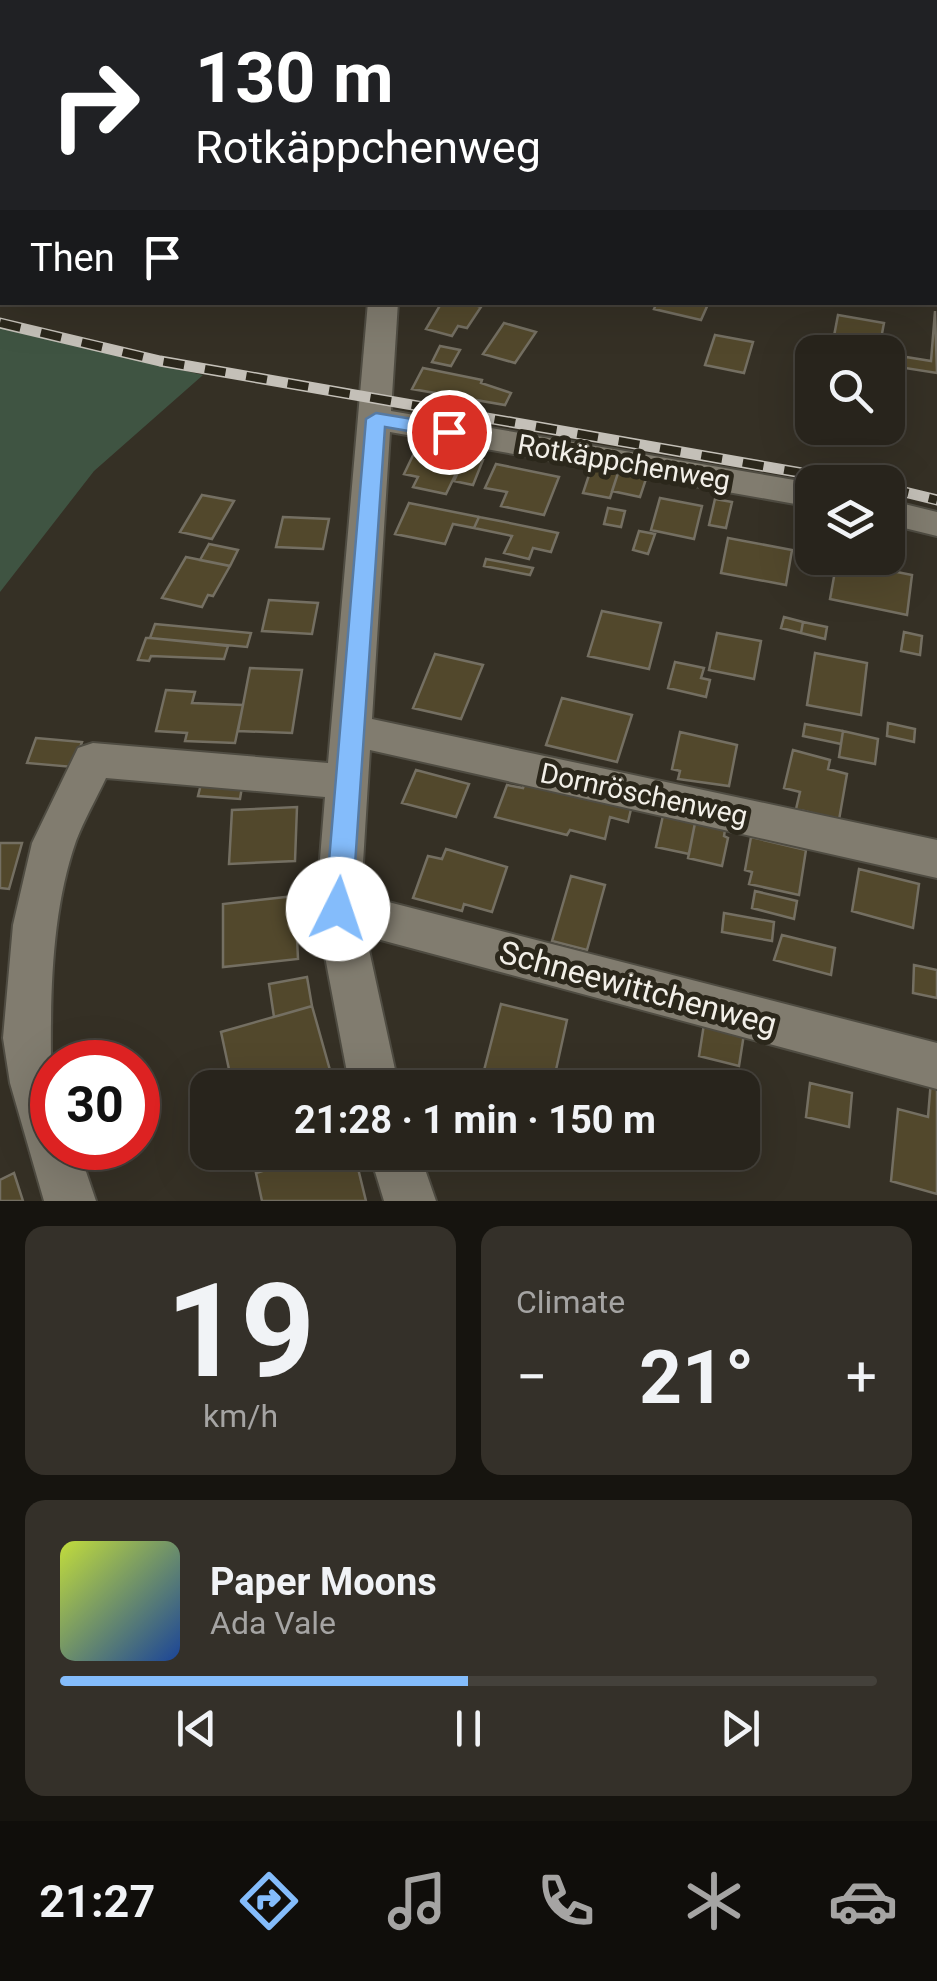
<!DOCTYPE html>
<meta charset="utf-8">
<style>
:root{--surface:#28241c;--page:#343029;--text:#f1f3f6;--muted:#a5a4a3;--line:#44413b;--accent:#84bcfb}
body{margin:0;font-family:Roboto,sans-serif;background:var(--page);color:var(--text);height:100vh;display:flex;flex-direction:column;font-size:38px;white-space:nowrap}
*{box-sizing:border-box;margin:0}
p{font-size:32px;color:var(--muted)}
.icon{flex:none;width:55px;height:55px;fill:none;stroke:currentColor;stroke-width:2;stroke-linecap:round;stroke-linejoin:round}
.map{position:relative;height:1201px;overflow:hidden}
.side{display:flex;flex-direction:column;gap:25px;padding:25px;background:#16140f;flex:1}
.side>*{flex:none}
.banner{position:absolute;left:0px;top:0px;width:938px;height:305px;box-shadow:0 10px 40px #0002,0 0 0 2px var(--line);background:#202124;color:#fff;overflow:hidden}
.buttons{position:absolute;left:795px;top:335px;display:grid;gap:20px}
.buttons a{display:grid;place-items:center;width:110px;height:110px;border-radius:20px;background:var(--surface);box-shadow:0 10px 40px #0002,0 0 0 2px var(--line);font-size:50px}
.speed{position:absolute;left:30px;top:1040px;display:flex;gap:20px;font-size:50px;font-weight:700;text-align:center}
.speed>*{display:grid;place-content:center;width:130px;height:130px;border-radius:50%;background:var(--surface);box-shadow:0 10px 40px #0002,0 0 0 2px var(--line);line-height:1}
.speed .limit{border:15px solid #d22;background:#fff;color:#111}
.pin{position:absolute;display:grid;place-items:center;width:85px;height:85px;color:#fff;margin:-42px;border:5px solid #fff;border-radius:50%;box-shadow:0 2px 10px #0007}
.me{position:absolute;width:110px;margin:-55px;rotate:4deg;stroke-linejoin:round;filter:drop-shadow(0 0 8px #0008)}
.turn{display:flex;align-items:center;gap:35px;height:210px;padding:0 30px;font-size:45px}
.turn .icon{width:130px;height:130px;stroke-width:2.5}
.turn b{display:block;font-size:70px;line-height:85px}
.then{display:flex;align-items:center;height:95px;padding:0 30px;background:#0003;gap:20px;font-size:38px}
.big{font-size:75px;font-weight:700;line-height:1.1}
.side .card{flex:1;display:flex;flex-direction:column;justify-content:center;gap:15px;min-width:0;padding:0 35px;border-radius:20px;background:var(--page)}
.side .dial{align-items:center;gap:0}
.dial b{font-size:130px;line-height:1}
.song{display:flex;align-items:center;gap:30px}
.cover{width:120px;height:120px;border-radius:15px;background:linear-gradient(135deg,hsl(70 70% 55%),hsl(220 70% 35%))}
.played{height:10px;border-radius:5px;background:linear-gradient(90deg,var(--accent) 50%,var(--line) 50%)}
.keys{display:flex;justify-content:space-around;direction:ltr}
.heat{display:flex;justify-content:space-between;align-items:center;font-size:55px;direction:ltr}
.side .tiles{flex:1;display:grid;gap:25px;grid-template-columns:1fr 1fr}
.card:last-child{grid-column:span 2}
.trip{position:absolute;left:190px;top:1070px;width:570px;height:100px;border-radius:20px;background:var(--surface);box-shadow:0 10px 40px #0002,0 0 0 2px var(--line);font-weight:700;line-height:100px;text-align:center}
.dock{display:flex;height:160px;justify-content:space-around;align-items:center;background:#100e0b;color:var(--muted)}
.dock .icon{width:70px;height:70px}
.dock .active{color:var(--accent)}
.dock b{font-size:45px;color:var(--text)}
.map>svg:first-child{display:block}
</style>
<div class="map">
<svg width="937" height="1201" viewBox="0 0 937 1201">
<rect width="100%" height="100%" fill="#353025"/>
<path fill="#3f5442" d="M0 328 203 375 94 471 0 592Z"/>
<path fill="#52482c" stroke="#746f62" stroke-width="2.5" d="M442 302H480L478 306 481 307 467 328 458 326 452 336 426 329Z
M657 302H709L701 320 654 309Z
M935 311 937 373 905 368 906 357 931 361Z
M838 315 884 323 880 344 868 342 866 352H846L848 338 834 336Z
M504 323 536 332 515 363 483 354Z
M715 335 753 342 744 373 705 365Z
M440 346 460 350 451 366 432 362Z
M423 368 482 380 481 383 511 393 505 405 412 389Z
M418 445 465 455 446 494 413 487 418 477 404 474Z
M465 457 483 460 473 485 454 481Z
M496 464 559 477 544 515 501 506 507 492 485 488Z
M591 469 618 473 610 498 583 493Z
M618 473 646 479 640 497 612 491Z
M202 495 234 501 212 539 180 532Z
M660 498 702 506 694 539 651 530Z
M715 499 732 502 726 528 709 525Z
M409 503 479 517 474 528 453 524 445 544 395 534Z
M608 508 625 511 621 527 604 524Z
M283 517 329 519 323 549 276 547Z
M479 517 500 521 558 533 551 552 533 548 529 559 504 553 512 536 474 528Z
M801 527 812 530V555L796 552Z
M639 531 655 534 648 554 633 550Z
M728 538 792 550 786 585 721 573Z
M209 544 238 550 230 566 200 560Z
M186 557 230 566 213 596 208 595 202 607 162 598Z
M486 559 533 568 530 575 484 566Z
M837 560 912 575 907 615 830 599Z
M269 600 318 603 312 634 262 631Z
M602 611 661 623 649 669 588 656Z
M784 617 803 622 801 633 781 628Z
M803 622 827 627 825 639 801 633Z
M155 624 251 633 247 647 150 638Z
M904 632 922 636 920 655 901 651Z
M717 633 761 641 754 679 709 670Z
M146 638H150L228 646 224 659 151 656 149 661 138 660Z
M815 653 867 663 861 715 807 705Z
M435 654 483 665 461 719 413 708Z
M675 662 704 668 701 678 710 680 706 697 668 688Z
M250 668 302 670 292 733 238 731Z
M166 690 195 692 192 703 243 705 235 743 185 741 187 733 156 731Z
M562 698 632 715 617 762 546 745Z
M888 723 915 729 914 742 887 736Z
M805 724 843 731 841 744 803 736Z
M843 731 878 739 875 764 839 757Z
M680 732 737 745 729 786 678 779 680 771 672 769Z
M36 738 82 742 73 767 27 763Z
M793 750 830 760 828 769 847 774 839 820 796 809 800 792 784 788Z
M416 770 469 784 456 817 402 803Z
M526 779 632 805 628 822 610 817 605 839 570 830 567 835 495 817 507 785 523 788Z
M201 784 242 787 240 799 198 796Z
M297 807 295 861 229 864 232 810Z
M664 811 696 818 689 854 656 847Z
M696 818 726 824 724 836 728 838 722 866 688 858Z
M751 837 806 850 799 895 749 884 752 872 745 870Z
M0 843H22L9 889 0 888Z
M446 849 507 867 492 912 464 904 462 911 413 898 428 856 442 859Z
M859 869 919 884 913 928 852 911Z
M571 876 605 885 587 950 552 941Z
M755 891 797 901 794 919 752 908Z
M295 896 298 959 223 967V904Z
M724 913 774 922 772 941 722 932Z
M782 935 835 948 831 975 774 960Z
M914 965 937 970V998L913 993Z
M307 977 312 1006 274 1017 269 984Z
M501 1004 567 1020 552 1088 480 1086Z
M312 1006 335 1088H233L221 1032Z
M704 1024 744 1034 739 1066 699 1056Z
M931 1080 937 1081V1194L891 1181 898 1109 928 1117Z
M810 1083 852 1093 849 1127 806 1117Z
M323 1152H354L366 1201H262L256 1173Z
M14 1173 23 1201H0V1180Z"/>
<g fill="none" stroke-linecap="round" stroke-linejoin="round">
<g stroke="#4f4c42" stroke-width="4">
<path id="minor" d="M368 302H398L391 411 812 483V507L390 432 372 719 937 840V878L370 750 361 895 937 1043V1089L366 936 399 1088H350L316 909 325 797 106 778C96 799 84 820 76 841 43 935 52 1052 52 1148H78L96 1201H44L10 1083 3 1038 13 925 32 843 78 748 93 743 328 763Z
M888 500 937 512V536L888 524Z
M369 1152H419L436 1201H384Z"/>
</g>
<g stroke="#4f4c42" stroke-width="6">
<path id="secondary" d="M55 0H89L90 2H56Z
M935 239H937V264H935Z"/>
</g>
<use href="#minor" fill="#817c6f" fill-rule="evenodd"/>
<use href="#secondary" fill="#8d7d54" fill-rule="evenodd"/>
<g stroke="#c4c0b8" stroke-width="11">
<path id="rail" d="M0 323 160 361 854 482
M888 488 937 500"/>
</g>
<use href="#rail" stroke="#2b271b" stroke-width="8" stroke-dasharray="21" stroke-linecap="butt"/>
</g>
<path fill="#84bcfb" stroke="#567aa3" stroke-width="2.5" d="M376 413 449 425 459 432 449 438 385 427 352 909 348 918 338 921 329 918 325 909 366 419Z"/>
<g text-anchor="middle" stroke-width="10" stroke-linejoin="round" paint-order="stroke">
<g font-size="28" fill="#f2efe8" stroke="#2b271b">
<text transform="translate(624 462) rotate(10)" y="10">Rotkäppchenweg</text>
<text transform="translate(644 794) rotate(12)" y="10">Dornröschenweg</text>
</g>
<g font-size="32" fill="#f2efe8" stroke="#2b271b">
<text transform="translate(638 988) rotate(15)" y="11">Schneewittchenweg</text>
</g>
</g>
</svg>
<div class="buttons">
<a><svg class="icon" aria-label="search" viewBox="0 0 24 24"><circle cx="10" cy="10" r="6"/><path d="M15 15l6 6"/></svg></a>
<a><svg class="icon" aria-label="layers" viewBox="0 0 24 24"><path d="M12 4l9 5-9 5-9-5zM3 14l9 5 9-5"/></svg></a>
</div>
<div class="speed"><div class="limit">30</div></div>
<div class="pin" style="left:449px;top:432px;background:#d93025"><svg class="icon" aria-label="arrive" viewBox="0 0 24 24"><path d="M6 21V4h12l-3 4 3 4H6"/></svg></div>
<svg class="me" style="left:338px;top:909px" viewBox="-20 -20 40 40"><circle r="19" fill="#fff"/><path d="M0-13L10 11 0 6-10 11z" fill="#84bcfb"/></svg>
<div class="trip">21:28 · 1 min · 150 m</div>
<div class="banner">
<div class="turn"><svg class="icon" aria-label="right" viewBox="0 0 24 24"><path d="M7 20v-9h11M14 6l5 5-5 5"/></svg><div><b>130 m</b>Rotkäppchenweg</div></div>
<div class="then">Then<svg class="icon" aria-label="arrive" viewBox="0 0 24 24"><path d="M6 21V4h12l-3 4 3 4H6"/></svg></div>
</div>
</div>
<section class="side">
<div class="tiles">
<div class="card dial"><b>19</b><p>km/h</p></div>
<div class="card"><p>Climate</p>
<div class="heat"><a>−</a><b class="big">21°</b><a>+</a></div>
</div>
<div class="card">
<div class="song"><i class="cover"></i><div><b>Paper Moons</b><p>Ada Vale</p></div></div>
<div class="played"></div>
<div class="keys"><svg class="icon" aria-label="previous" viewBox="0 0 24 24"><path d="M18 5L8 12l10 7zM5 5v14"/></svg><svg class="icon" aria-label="pause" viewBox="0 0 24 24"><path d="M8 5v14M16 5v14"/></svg><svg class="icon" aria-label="next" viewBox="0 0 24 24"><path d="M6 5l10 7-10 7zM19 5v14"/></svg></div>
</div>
</div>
</section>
<nav class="dock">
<b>21:27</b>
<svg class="icon active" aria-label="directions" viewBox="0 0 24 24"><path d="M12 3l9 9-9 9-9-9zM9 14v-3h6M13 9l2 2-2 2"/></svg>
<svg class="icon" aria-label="music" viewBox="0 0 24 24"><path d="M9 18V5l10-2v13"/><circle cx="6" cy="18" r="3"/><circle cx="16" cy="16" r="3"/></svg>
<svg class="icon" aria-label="phone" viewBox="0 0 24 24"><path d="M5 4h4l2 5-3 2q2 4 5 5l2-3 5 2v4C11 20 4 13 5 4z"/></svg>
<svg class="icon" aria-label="climate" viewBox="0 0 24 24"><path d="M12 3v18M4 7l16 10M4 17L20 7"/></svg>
<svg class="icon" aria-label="car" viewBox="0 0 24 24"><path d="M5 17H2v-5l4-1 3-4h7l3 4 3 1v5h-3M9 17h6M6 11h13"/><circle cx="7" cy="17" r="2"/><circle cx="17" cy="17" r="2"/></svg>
</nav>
